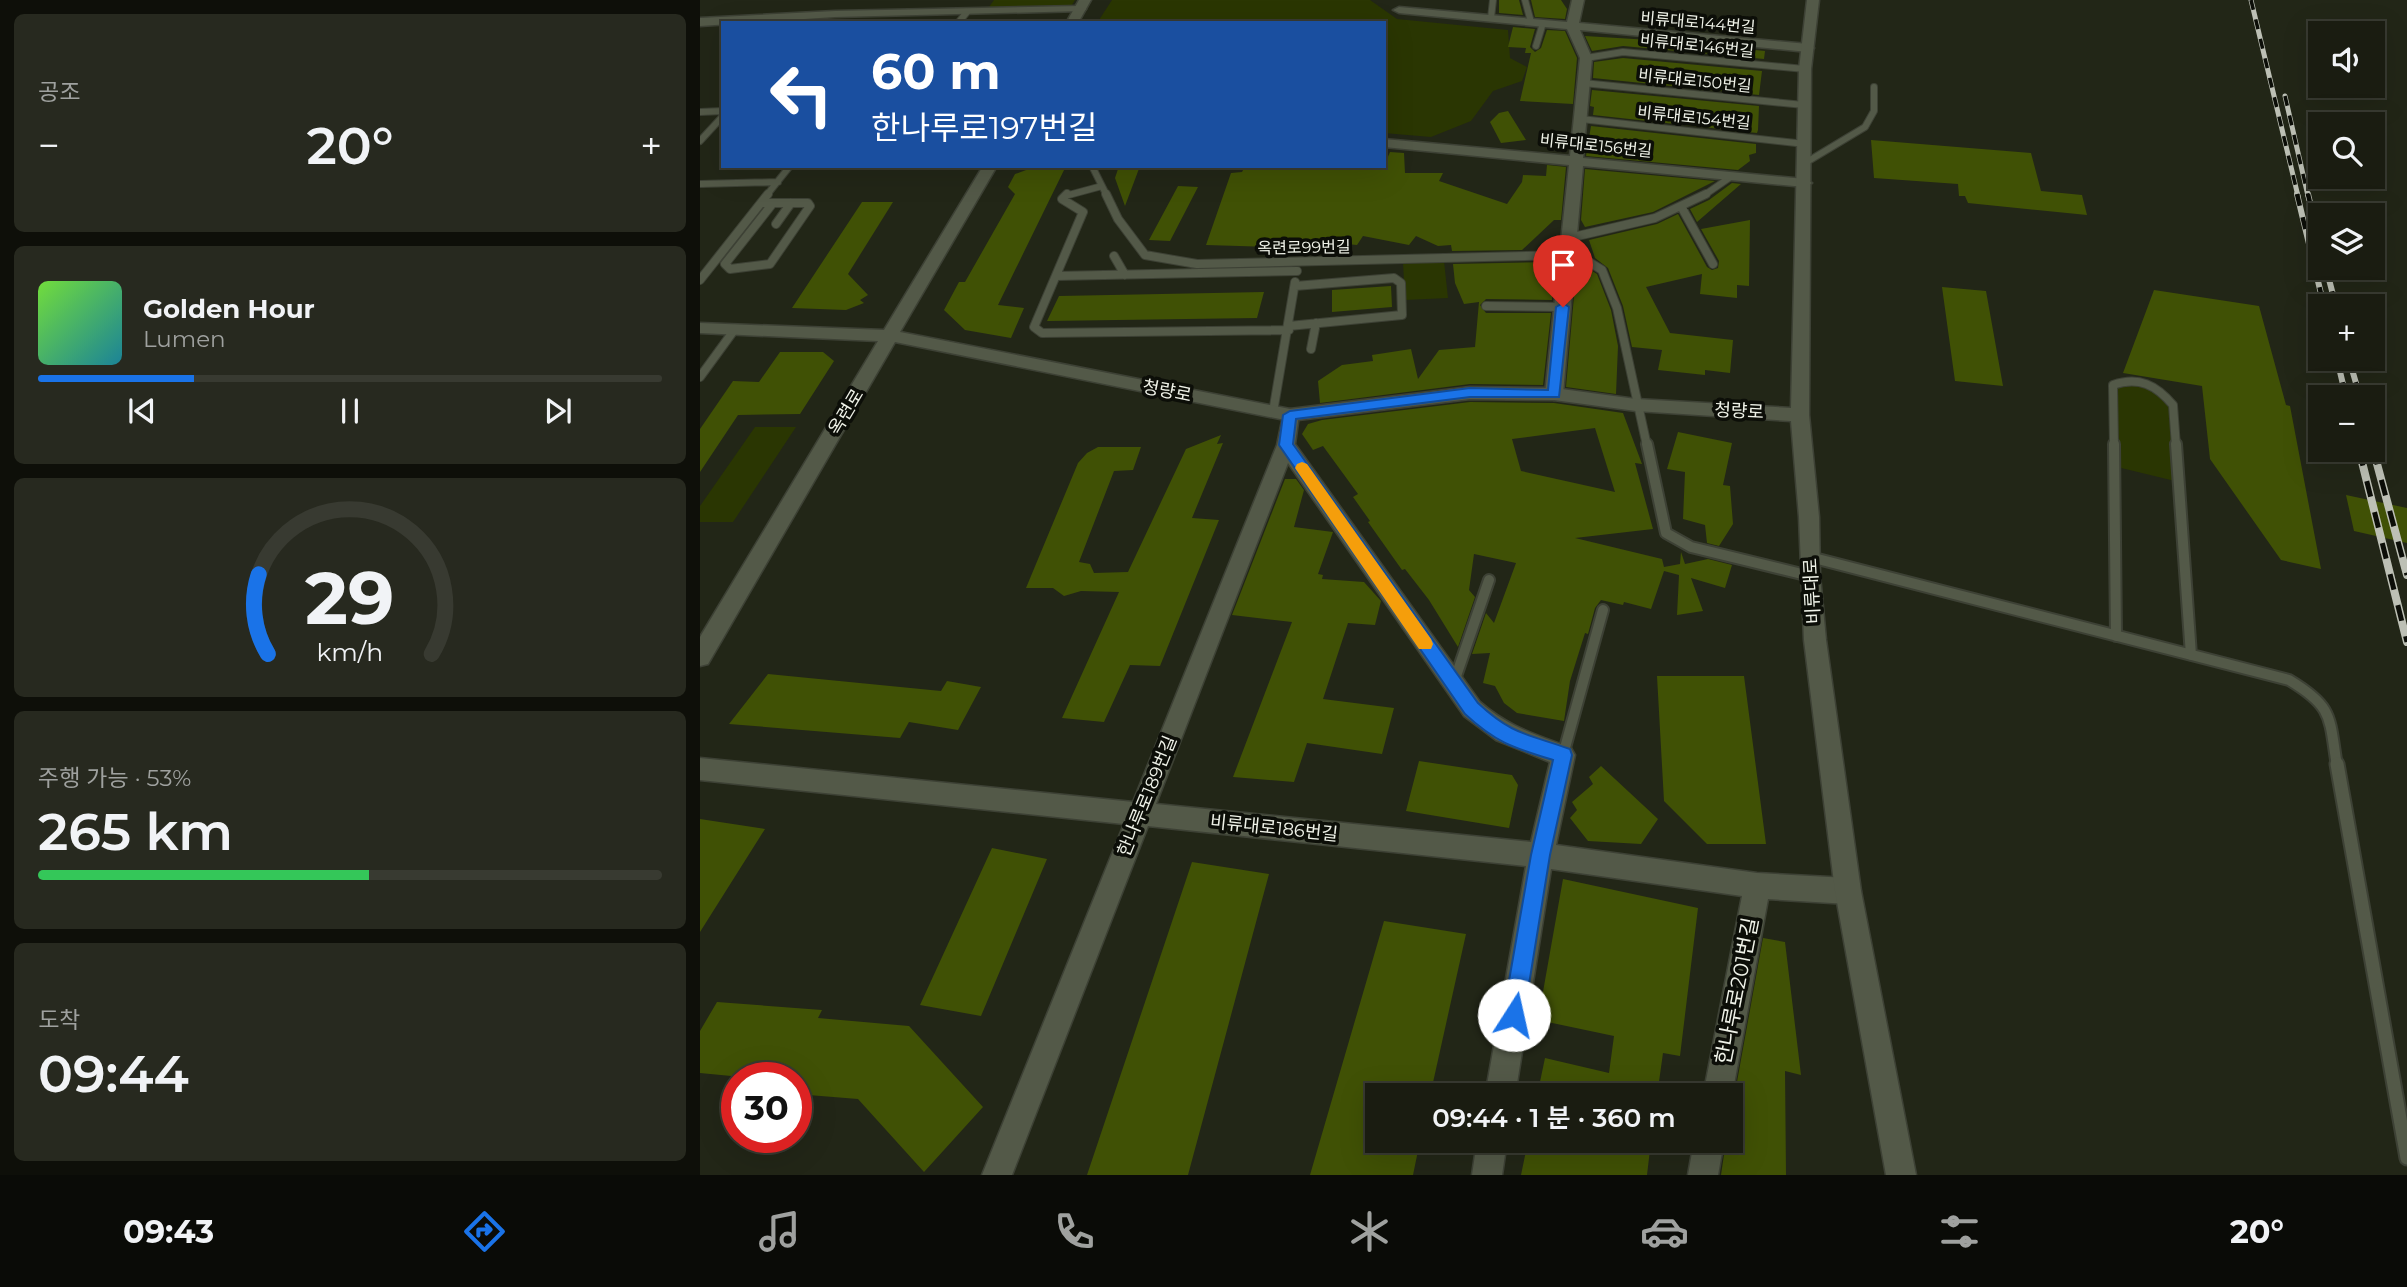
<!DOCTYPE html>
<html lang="ko">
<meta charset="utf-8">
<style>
:root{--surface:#1a1c11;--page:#27291f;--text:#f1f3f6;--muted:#9fa19f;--line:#383a31;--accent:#1a73e8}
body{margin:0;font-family:Montserrat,"Noto Sans KR",sans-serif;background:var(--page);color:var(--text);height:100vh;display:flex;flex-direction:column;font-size:26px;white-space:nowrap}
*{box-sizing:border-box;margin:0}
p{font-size:23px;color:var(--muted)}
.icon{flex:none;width:38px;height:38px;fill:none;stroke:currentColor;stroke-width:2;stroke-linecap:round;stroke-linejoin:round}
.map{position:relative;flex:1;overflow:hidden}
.sheet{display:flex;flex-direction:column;gap:14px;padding:14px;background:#0e0f09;width:700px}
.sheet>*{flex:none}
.banner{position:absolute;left:21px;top:21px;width:665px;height:147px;border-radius:0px;box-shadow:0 7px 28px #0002,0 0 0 2px var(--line);background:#1a4fa0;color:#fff;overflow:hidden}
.fabs{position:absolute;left:1608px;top:21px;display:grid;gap:14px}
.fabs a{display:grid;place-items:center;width:77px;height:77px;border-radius:0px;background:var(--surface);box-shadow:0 7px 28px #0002,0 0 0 2px var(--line);font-size:35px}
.speed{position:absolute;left:21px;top:1062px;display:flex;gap:14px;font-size:35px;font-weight:700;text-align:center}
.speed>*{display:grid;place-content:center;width:91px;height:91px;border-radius:50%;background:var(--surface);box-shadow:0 7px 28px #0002,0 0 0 2px var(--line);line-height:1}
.speed .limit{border:10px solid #d22;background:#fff;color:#111}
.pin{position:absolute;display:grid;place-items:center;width:60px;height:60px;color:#fff;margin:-72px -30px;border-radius:50% 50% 50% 0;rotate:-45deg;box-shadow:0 0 7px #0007}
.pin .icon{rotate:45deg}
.me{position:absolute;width:77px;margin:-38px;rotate:10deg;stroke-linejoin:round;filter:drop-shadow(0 0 5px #0008)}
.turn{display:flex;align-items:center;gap:24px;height:147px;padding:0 35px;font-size:32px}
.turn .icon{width:91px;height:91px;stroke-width:2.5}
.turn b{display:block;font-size:49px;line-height:60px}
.big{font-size:52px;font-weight:600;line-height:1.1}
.sheet .card{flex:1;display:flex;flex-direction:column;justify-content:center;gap:10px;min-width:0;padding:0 24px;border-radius:10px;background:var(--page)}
.sheet .dial{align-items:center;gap:0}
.dial svg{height:182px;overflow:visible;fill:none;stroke:var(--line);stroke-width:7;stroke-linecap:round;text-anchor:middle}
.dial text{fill:var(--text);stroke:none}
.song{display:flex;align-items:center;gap:21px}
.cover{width:84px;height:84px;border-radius:10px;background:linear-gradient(135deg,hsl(100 70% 55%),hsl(190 70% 35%))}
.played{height:7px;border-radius:4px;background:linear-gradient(90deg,var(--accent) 25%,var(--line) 25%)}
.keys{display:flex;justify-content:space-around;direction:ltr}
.heat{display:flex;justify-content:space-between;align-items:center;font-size:38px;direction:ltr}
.charge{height:10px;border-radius:5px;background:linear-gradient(90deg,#34c759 53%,var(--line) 0)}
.trip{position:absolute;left:665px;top:1083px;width:378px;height:70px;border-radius:0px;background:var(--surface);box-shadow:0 7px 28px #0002,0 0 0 2px var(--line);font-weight:600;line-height:70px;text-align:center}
.dock{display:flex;height:112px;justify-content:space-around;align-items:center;background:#0a0b07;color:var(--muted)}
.dock .icon{width:49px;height:49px}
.dock .selected{color:var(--accent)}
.dock b{font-size:32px;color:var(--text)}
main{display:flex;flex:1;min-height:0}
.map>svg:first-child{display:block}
</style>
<main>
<section class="sheet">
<div class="card"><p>공조</p>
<div class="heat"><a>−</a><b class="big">20°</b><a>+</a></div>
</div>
<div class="card">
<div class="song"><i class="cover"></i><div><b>Golden Hour</b><p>Lumen</p></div></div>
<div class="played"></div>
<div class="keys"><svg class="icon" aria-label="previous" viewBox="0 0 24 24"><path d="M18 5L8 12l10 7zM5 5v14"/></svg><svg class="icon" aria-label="pause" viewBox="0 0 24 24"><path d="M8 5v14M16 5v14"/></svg><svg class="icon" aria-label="next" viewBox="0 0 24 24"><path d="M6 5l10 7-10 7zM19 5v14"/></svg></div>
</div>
<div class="card dial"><svg viewBox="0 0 100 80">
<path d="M14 69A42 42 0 1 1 86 69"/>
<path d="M14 69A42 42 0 0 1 10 34" stroke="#1a73e8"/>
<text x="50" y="56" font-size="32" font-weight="700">29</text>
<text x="50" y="72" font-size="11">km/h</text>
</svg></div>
<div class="card"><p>주행 가능 · 53%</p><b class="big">265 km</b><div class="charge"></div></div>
<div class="card"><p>도착</p><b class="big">09:44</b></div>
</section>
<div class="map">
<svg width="1707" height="1175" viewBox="0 0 1707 1175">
<rect width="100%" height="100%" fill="#222617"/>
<path fill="#2a3602" d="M294 0H375L372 5 289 7Z
M412 0H670L697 19 808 30 810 58 827 67 822 81 793 91 771 121 731 137 684 133V23H397Z
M744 261 748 298 705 300 703 262Z
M1443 381 1473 405 1479 482 1413 466V385Z
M55 427H96L33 522H0V506Z"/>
<path fill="#405105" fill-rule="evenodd" d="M799 0H819L823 15 799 13Z
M831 0H861L867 9 865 19 835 17Z
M813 27 835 29 830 47 835 52 841 48 847 30 865 31 877 58 873 104 820 101 831 53H825L826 48 808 47Z
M885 36 950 40 1065 51 1064 59 923 46 892 51Z
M923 58 1062 71 1059 95 893 78 894 62Z
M892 90 1059 106 1058 130 1057 133 893 115 894 107 890 106Z
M808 111 826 140 801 143 790 122 799 113Z
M891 126 1056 144V153L1049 155 1050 161 1038 170 886 156Z
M1171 140 1331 153 1341 191 1382 195 1387 215 1268 203 1265 196H1259L1258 184 1174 178Z
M690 152 704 153 705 173H743L739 181 807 204 822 182 823 175 846 176 847 165 866 167 861 220H854L822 250 752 251 751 245 738 246 716 236 709 245 663 236 657 245 615 241 610 248 506 245 531 173 542 172 545 166H684Z
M337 166H366L298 305 324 308 311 338 265 330 244 310 259 282H265L315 194 308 187 315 174Z
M419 166H440L425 206 415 178Z
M885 169 1015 181 953 212 885 227 881 220Z
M1032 183 1041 184 997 222 990 209 1009 200Z
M478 186 498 187 470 241 449 240Z
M162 202H193L148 274 168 295 160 300 164 303 146 310 92 308Z
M978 214 1007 267 1012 270 1018 268 1019 261 1001 229 1050 220 1049 286 1037 285V298L1000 294 1002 274 946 287 970 333 1033 340 1030 373 1005 370V375L958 370 962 350 932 347 923 306 908 268 895 258 889 240 957 224Z
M855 262 852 300 786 299 780 305 786 313H851L843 385 770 384 620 403 618 381 642 365 673 361 672 355 711 349 718 379 739 350 775 347 779 302 764 304 755 283 753 264Z
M877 262 897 274 911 310 918 346 916 394 866 387Z
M691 286 692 307 632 312V290Z
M1242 287 1286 291 1303 386 1255 381Z
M1454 290 1559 306 1586 405 1590 406 1621 569 1581 560 1510 459 1502 386 1423 373Z
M564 292 557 318 347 321 359 296Z
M80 352H123L134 361 100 414 38 415 0 472V429L33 381 59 382Z
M770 402 854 403 923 413 942 464 935 463 953 529 875 538 962 559 964 567 980 564 981 552 985 564 1008 559 1032 565 1025 588 991 578 1003 611 977 615 979 575 964 571 951 609 924 602 923 605 901 600 895 608 888 634 885 633 870 681 864 721 817 713 804 703 795 686 783 683 790 653 772 654 786 613 794 623 816 563 774 554 769 590 775 597 758 647 729 600 705 569 702 570 668 522 670 521 653 497 658 494 623 446 613 450 602 434 608 424 622 420ZM895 428 915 492 821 471 812 439Z
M978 432 1032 443 1023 485 1030 486 1033 524 1019 546 1007 543 1005 525 983 519 985 472 967 469Z
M521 435 517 444 523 443 492 518 519 520 460 666 430 665 404 722 362 718 419 592 381 591 364 596 353 588H326L378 463 387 453 398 447H441L433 470 414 471 379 562 390 564 394 573 428 572 486 449Z
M585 479H596L604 490 594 527 633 532 618 574 623 575 622 579 664 582 681 601 675 625 648 623 623 699 694 708 682 754 607 743 594 782 533 777 592 622 532 615Z
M1646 495 1707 508V543L1654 531Z
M68 674 241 691 247 681 281 687 258 730 209 722 200 738 29 724Z
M957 676H1044L1066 844H1007L964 801Z
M719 761 812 775 818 785 809 828 706 811Z
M901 766 958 819 941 844 888 841 870 818 877 810 872 802 893 784 889 777Z
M0 819 65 829 0 932Z
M292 848 347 859 281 1016 220 1005Z
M492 862 569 874 488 1175H387Z
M863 879 998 908 980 1056 963 1053 957 1096H837L845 1058 909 1073 914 1036 838 1020Z
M684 921 766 934 730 1096H677V1141H720L713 1175H610Z
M1063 938 1085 942 1101 1075 1085 1071 1086 1175H1021L1026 1141H1031V1115Z
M17 1002 122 1010 118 1018 209 1026 283 1107 224 1172 158 1099 96 1094V1078H52L0 1073V1031Z
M828 1141H951L947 1175H821Z"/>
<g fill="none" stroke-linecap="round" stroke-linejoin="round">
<g stroke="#3d4135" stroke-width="8">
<path id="lane-far3" d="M825 0 831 22
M791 18 793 0
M258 23 267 12
M836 46 843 23
M886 58 923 52 1105 69
M883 83 1104 105
M0 112 23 111
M881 119 1105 144
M0 141 23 116
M1105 163 1165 127 1174 111V87
M392 166 407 196
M0 184 78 182
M66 196 90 166
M365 196 402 186
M1003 196 1032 176"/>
</g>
<g stroke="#3d4135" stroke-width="10">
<path id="lane-far2" d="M367 194 362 199 383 212 334 327 342 333 589 330
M406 194 418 219 445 255 497 264 868 255
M61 203H73
M73 203H108L110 206 70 264 30 269 25 264Z
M982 208 1013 264
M76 224 91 203
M869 238 955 218 1006 194
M868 249 902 270 917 308 947 446
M414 256 425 275
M356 276 597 271
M0 280 68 194
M786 306 863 307
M589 326 702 315 701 283 694 278 595 286
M611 349 616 323
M0 377 35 329
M573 412 595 282
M1414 446 1413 385C1439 376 1456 385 1473 405L1476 446"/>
</g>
<g stroke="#3d4135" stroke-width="14">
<path id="lane-far1" d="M947 444 966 533 991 547 1110 576
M1414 444 1416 636
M1476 444 1491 655
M1110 557 1589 680C1634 707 1629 717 1637 766
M754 682 789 580
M863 755 903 610"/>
</g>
<g stroke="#3d4135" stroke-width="17">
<path id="lane" d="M1637 764 1707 1158"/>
</g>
<g stroke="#3d4135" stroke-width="3">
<path id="street" d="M872 0H884L879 23 1108 44 1114 48 1108 52 880 30 892 58 883 158 1105 179 1112 183 1105 187 883 166 863 394 854 400 845 394 869 165 684 147V139L870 156 880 58 867 29 699 13 693 10 699 7 867 22Z
M380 6 386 9 384 11 135 17 0 26V18L135 11Z
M590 409 596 411 599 415 595 444 780 702C810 728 835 734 871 748L875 755 856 845 1057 873 1148 878 1157 882 1161 891 1157 900 1148 904 1068 899 1031 1101V1096H1003L1042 896 851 869 815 1096H785L826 866 448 826 312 1175H282L424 824 0 780V758L433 802 577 445 584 411ZM588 463 764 716 796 740 850 762 831 842 456 804Z
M777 1141H807L802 1175H772Z
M994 1141H1024L1018 1175H988Z"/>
</g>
<g stroke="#3d4135" stroke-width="3">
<path id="secondary" d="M379 0H391L378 23H366Z
M1107 0H1119L1111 69 1109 415 1119 517 1120 576 1126 640 1161 891 1216 1175H1186L1135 891 1104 640 1099 517 1091 421 936 411 854 400 770 399 590 421 195 342 8 664 0 666V637L178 341 0 333V323L184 330 283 166H297L200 332 590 409 770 387 854 388 936 399 1091 408 1099 69Z"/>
</g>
<use href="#lane-far3" stroke="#535948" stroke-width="6"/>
<use href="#lane-far2" stroke="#535948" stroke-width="8"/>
<use href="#lane-far1" stroke="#535948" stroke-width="10"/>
<use href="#lane" stroke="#535948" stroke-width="13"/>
<use href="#street" fill="#535948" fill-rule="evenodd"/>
<use href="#secondary" fill="#535948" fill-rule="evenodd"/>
<g stroke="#bdc0b5" stroke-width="5">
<path id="rail-far2" d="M1551 0 1598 196
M1585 96 1608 196"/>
</g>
<g stroke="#bdc0b5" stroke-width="6">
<path id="rail-far1" d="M1597 194 1624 306
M1608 194 1620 246
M1626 268 1636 306
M1637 359 1646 397
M1649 359 1660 397"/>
</g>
<g stroke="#bdc0b5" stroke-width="8">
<path id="rail" d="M1673 449 1707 575
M1659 450 1707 642"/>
</g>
<use href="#rail-far2" stroke="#0c0e08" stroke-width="3.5" stroke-dasharray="10" stroke-linecap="butt"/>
<use href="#rail-far1" stroke="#0c0e08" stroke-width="4.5" stroke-dasharray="12" stroke-linecap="butt"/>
<use href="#rail" stroke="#0c0e08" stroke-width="5" stroke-dasharray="16" stroke-linecap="butt"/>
</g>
<path fill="#1a73e8" stroke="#114b97" stroke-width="2" d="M863 303 869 307 859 397H770L596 419 593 444 778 703C812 735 828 734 870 749L872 755 850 855 824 1015 821 1023 814 1026 806 1023 803 1015 831 855 853 760C814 748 796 743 765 714L579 445 583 415 590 411 770 388 848 390 856 307Z"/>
<path fill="#f59e0b" d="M602 462 607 464 731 639 733 644 731 649H719L597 471 595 468 597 464Z"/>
<g text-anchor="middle" stroke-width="7" stroke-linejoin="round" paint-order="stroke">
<g font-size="16" fill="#eff2e8" stroke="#0c0e08">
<text transform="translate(998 22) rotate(5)" y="6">비류대로144번길</text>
<text transform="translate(997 45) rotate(6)" y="6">비류대로146번길</text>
<text transform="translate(995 80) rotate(6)" y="6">비류대로150번길</text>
<text transform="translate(994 117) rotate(6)" y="6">비류대로154번길</text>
<text transform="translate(896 145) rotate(6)" y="6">비류대로156번길</text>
<text transform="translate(604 247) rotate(-1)" y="6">옥련로99번길</text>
</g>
<g font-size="18" fill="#eff2e8" stroke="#0c0e08">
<text transform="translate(467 391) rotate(11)" y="6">청량로</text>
<text transform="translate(1039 411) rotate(3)" y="6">청량로</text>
<text transform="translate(146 412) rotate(-59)" y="6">옥련로</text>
<text transform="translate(1112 591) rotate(-93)" y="6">비류대로</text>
<text transform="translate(447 796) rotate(-68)" y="6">한나루로189번길</text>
<text transform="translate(574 828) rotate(6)" y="6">비류대로186번길</text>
</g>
<g font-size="21" fill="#eff2e8" stroke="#0c0e08">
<text transform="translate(1037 991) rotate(-79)" y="7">한나루로201번길</text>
</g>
</g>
</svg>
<div class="fabs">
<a><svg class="icon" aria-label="sound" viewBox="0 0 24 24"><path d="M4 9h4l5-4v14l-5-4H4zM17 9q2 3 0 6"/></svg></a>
<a><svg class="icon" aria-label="search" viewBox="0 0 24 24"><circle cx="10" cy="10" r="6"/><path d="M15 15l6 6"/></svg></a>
<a><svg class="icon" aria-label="layers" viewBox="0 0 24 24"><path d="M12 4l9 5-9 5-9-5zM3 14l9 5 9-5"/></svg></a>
<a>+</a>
<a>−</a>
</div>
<div class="speed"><div class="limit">30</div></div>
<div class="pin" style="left:863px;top:307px;background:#d93025"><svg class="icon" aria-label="arrive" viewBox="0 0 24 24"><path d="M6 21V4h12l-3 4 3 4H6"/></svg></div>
<svg class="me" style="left:814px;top:1015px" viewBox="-20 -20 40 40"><circle r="19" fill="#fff"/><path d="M0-13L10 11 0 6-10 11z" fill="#1a73e8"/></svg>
<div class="trip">09:44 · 1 분 · 360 m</div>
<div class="banner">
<div class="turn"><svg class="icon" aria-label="left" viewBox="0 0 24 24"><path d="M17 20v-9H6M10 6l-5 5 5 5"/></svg><div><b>60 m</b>한나루로197번길</div></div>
</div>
</div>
</main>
<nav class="dock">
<b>09:43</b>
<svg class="icon selected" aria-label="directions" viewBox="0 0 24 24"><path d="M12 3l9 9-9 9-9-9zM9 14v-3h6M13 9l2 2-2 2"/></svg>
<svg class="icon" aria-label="music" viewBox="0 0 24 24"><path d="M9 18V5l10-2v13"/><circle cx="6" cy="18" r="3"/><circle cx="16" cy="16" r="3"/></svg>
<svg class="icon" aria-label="phone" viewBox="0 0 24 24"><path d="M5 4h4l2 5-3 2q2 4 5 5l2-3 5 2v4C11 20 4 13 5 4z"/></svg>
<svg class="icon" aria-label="climate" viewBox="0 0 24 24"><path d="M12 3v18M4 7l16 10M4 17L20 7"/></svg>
<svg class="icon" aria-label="car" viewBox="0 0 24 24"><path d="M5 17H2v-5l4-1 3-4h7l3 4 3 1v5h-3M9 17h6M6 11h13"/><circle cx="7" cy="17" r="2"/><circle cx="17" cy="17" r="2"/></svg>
<svg class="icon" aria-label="filters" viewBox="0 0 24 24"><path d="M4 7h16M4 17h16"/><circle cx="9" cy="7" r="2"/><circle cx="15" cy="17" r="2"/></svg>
<b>20°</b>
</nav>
